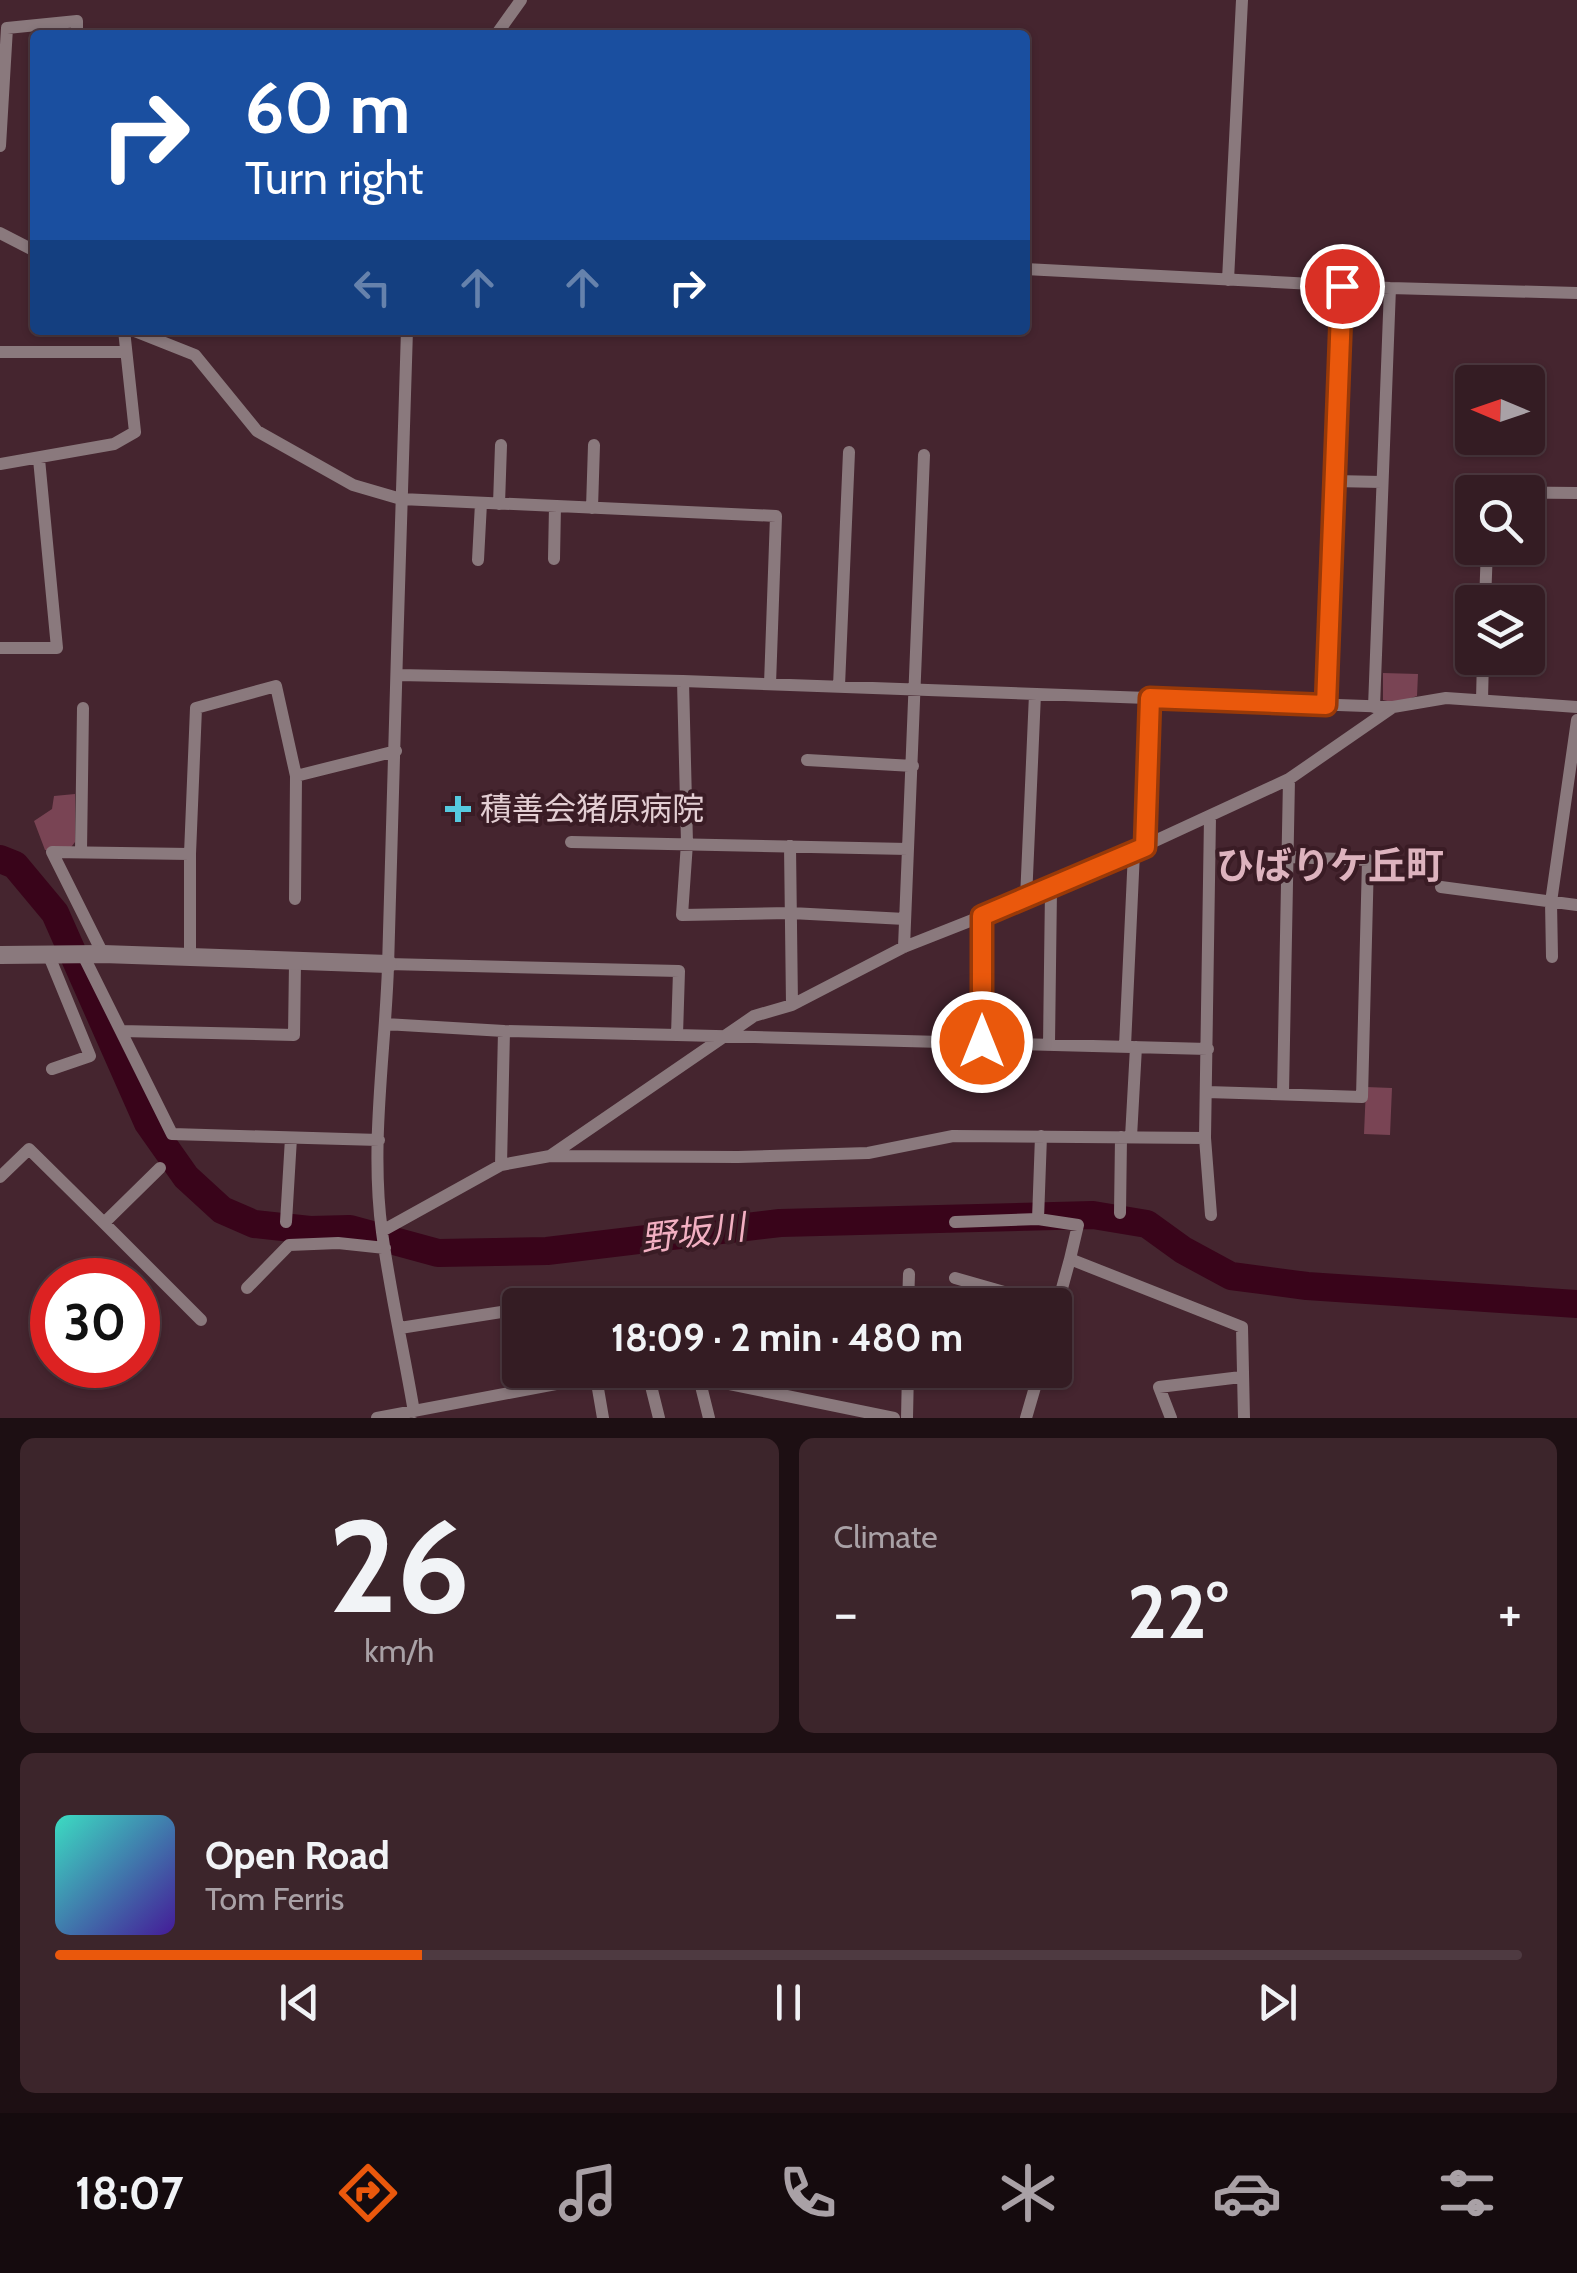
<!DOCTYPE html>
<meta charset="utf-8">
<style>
:root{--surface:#341c23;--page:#3c252b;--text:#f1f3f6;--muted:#a9a1a6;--line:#4e3a41;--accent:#ea580c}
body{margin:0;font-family:Cabin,"Noto Sans JP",sans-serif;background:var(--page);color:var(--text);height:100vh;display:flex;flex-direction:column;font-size:38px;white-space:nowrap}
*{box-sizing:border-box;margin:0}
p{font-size:32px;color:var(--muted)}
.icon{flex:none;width:55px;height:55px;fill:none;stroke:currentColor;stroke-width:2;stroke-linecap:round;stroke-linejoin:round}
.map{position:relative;height:1418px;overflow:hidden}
.drawer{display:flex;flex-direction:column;gap:20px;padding:20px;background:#1d0f13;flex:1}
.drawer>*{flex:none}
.guide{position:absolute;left:30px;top:30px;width:1000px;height:305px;border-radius:10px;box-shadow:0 2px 8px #0004,0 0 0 2px var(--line);background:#1a4fa0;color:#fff;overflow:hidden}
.needle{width:65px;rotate:272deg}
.controls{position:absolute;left:1455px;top:365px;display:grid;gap:20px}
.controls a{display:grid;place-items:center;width:90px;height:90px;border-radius:10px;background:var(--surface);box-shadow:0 2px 8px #0004,0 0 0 2px var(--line);font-size:50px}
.speed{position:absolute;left:30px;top:1258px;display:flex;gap:20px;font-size:50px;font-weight:700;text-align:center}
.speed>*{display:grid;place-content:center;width:130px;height:130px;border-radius:50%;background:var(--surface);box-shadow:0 2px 8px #0004,0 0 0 2px var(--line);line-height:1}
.speed .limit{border:15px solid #d22;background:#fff;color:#111}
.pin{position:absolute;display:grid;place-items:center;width:85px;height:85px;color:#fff;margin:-42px;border:5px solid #fff;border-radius:50%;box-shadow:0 2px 10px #0007}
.me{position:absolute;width:110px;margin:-55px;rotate:0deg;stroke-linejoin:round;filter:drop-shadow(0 0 8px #0008)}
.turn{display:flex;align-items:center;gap:35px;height:210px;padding:0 50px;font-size:45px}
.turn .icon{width:130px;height:130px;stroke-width:2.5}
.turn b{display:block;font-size:70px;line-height:85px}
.lanes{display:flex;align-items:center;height:95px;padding:0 50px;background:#0003;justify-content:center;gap:50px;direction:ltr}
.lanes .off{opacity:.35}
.big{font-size:75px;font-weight:700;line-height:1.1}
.drawer .tile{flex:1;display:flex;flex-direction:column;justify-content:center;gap:15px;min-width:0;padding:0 35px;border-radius:15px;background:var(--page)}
.drawer .dial{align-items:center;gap:0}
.dial b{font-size:130px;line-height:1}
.song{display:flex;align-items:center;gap:30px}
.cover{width:120px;height:120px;border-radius:15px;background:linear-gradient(135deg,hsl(170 70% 55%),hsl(260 70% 35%))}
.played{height:10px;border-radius:5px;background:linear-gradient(90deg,var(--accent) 25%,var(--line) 25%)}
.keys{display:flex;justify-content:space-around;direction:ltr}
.heat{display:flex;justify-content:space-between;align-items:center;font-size:55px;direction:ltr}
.drawer .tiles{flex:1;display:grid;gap:20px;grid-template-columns:1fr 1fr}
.tile:last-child{grid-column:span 2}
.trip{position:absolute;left:502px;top:1288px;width:570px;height:100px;border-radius:10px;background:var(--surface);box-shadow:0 2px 8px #0004,0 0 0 2px var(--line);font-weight:700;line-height:100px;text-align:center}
.dock{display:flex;height:160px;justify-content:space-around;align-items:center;background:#150b0e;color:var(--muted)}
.dock .icon{width:70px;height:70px}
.dock .current{color:var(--accent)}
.dock b{font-size:45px;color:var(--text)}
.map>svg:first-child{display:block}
</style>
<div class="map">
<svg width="1577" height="1418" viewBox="0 0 1577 1418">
<rect width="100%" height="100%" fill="#45252f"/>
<path fill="#794454" d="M1383 673 1418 674 1417 696 1396 703 1383 700Z
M75 794V842L69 850H45L34 821 52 809 54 796Z
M1366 1087 1392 1088 1390 1135 1364 1134Z"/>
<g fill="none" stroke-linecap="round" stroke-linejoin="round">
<path stroke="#39041a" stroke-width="28" d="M0 859 15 865 55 913 148 1123 186 1177 222 1210 254 1224 310 1230 350 1229 438 1253 547 1251 780 1223 1093 1215 1147 1224 1183 1250 1231 1276 1307 1286 1577 1304"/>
<path stroke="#8a797d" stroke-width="12" d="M496 35 521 0
M0 146 7 28 77 21V35
M0 233 35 251
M1025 269 1390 288 1577 293
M1228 280 1242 0
M132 330 195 355 257 431 353 485 401 499 776 516 770 684
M407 330C399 542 395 755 388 967 385 1055 370 1145 382 1232 390 1292 404 1352 414 1412
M0 352H126
M0 464 114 444 135 432 124 330
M1334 481 1382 482
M1489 492 1577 493
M499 504 501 445
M592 508 594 445
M554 559 555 506
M478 560 481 503
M1485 602 1487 548
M0 648H57L39 459
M398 675 683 681 1393 707 1446 698 1577 707
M683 681 687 843 682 915 791 913 905 919
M839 686 849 452
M1482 700 1483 658
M1326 705 1342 286
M1374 707 1390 288
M807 760 913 766
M296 776 396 751
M1210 817 1205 1138 1211 1215
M571 842 908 849
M790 846 792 1005
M1145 847 1150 698
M81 852 83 708
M1441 887 1577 905
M1026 899 1035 694
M904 947 924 455
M103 954 52 852 190 854
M49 956 90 1056 52 1069
M84 957 172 1134 379 1140
M190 957V854L196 708 276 686 296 776 295 899
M1552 957 1551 902 1577 720
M388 964 679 971 677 1035 1208 1049
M385 1024 504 1031 501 1165
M121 1031 294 1035 295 963
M504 1031 677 1035
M982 1042V916
M1049 1044 1051 889
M1125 1046 1134 852
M1207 1092 1362 1097 1368 860 1287 857
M1283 1093 1289 779
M1131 1137 1136 1047
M550 1156 754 1016 792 1005 904 947 1051 889 1289 779 1393 707
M160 1168 104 1223 201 1320
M0 1177 29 1149 104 1223
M1120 1213 1121 1137
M1038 1219 1041 1136
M286 1222 291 1138
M955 1222 1038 1219 1078 1225 1070 1259
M382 1231 501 1165 550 1156 738 1157 868 1153 953 1136 1205 1138
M955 1278 1050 1305
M247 1288 289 1245 338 1243 385 1248
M544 1305 568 1301
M908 1305 909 1274
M1055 1314 1070 1259 1242 1327 1244 1418
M400 1328 520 1309
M647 1370 659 1418
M661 1370 894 1418
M596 1377 603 1418
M699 1378 709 1418
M377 1418 630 1370
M907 1418 908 1370
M1026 1418 1040 1370
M1171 1418 1159 1387 1241 1377"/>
<path stroke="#8a797d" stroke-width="18" d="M0 955 103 954 388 964"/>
</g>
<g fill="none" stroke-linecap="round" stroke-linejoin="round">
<g stroke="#983908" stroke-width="25">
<path id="route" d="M982 1042V916L1145 847 1150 698 1326 705 1342 286"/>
</g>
<use href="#route" stroke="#ea580c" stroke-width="18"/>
</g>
<path fill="#55cadf" stroke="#3a1c25" stroke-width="4" d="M453 794h10v10h10v10h-10v10h-10v-10h-10v-10h10z"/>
<g text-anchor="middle" stroke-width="8" stroke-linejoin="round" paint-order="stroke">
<g font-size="32" fill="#e3ced3" stroke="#3a1c25" text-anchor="start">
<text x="480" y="820">積善会猪原病院</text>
</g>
<g font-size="35" font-style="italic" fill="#f3b0c2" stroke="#3a1c25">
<text transform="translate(693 1233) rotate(-7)" y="12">野坂川</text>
</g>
<g font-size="38" font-weight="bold" fill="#ddb3be" stroke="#3a1c25">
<text x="1330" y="879">ひばりケ丘町</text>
</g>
</g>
</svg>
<div class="controls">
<a><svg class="needle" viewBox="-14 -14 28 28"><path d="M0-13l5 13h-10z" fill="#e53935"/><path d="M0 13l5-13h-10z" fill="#a9a1a6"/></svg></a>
<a><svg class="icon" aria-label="search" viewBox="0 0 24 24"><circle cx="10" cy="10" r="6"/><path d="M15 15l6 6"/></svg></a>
<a><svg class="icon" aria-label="layers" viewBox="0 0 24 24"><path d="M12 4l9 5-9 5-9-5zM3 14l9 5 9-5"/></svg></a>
</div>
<div class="speed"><div class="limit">30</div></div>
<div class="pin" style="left:1342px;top:286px;background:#d93025"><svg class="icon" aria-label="arrive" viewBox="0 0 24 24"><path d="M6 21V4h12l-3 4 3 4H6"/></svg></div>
<svg class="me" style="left:982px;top:1042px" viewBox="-20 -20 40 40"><circle r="17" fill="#ea580c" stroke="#fff" stroke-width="3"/><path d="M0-11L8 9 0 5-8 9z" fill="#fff"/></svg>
<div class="trip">18:09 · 2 min · 480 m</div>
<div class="guide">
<div class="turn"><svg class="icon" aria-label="right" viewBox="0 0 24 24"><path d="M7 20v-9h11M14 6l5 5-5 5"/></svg><div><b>60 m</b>Turn right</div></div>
<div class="lanes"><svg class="icon off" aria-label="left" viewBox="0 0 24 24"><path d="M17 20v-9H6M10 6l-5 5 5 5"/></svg><svg class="icon off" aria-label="ahead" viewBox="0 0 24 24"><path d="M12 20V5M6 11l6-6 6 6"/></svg><svg class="icon off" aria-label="ahead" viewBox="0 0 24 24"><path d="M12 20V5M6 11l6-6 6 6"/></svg><svg class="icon" aria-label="right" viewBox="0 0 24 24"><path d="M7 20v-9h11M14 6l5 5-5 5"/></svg></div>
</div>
</div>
<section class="drawer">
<div class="tiles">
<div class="tile dial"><b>26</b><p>km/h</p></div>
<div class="tile"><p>Climate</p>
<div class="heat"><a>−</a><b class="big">22°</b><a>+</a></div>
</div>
<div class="tile">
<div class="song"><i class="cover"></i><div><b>Open Road</b><p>Tom Ferris</p></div></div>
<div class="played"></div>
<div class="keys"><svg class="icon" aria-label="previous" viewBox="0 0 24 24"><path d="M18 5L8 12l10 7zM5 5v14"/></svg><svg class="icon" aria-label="pause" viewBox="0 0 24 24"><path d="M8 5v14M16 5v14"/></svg><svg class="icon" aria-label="next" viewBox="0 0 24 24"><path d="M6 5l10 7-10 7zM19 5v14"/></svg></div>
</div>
</div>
</section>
<nav class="dock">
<b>18:07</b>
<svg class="icon current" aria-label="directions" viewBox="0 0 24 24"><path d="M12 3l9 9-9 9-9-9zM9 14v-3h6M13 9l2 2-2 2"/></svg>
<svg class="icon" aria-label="music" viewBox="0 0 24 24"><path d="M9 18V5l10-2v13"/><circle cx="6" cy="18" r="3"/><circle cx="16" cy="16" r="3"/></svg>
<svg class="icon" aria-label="phone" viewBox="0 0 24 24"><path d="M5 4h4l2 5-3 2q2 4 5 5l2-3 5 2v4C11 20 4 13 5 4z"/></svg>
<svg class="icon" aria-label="climate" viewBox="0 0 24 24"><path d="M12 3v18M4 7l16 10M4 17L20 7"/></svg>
<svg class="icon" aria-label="car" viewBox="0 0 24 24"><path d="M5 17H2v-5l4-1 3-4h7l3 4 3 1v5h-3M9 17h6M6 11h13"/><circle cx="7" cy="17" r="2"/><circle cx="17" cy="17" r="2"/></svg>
<svg class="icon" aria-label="filters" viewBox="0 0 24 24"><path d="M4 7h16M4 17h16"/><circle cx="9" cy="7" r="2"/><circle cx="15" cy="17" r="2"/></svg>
</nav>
